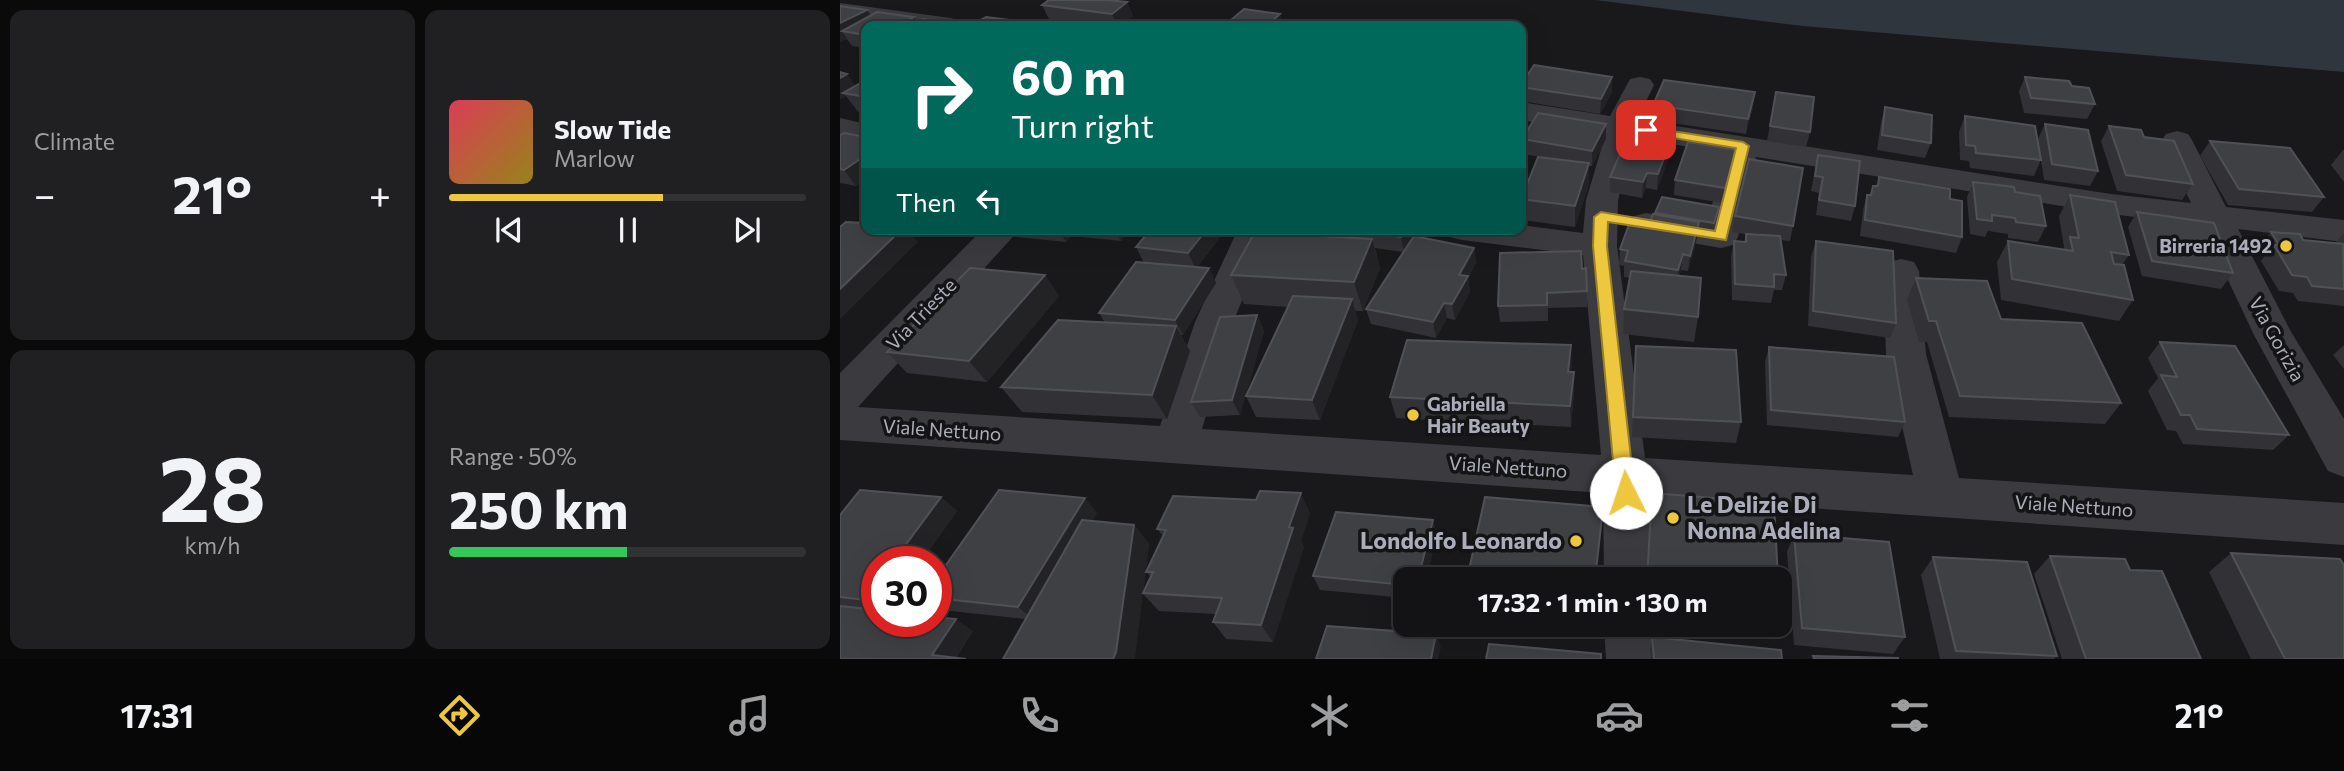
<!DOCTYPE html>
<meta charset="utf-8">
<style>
:root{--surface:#131214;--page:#202022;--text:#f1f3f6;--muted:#9d9ea0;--line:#323234;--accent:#edc73e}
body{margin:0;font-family:Commissioner,sans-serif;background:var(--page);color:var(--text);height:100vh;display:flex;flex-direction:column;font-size:26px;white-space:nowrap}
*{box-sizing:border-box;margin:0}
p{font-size:23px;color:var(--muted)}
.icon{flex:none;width:38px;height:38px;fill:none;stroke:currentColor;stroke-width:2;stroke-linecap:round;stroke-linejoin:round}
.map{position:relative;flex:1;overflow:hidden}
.panel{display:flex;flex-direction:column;gap:10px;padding:10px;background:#0a0a0b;width:840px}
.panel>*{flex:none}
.hud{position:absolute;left:21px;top:21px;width:665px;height:214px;border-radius:14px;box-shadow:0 7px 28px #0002,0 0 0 2px var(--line);background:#00695c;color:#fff;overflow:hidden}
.speed{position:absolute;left:21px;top:546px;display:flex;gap:14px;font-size:35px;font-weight:700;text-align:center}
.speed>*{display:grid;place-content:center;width:91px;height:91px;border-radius:50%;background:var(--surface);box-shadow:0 7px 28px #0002,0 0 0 2px var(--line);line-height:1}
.speed .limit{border:10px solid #d22;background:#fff;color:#111}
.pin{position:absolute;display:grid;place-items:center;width:60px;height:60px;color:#fff;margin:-30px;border-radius:14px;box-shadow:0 4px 10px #0006}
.me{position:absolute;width:77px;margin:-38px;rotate:356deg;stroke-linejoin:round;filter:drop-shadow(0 0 5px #0008)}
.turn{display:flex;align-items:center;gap:24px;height:147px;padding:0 35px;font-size:32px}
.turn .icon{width:91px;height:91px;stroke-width:2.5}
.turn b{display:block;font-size:49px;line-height:60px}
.then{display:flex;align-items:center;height:66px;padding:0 35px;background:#0003;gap:14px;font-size:26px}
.big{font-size:52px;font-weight:700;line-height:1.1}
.panel .tile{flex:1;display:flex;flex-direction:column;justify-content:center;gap:10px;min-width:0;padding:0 24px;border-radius:14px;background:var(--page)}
.panel .dial{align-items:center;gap:0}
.dial b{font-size:91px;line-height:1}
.song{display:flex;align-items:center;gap:21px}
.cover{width:84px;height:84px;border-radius:10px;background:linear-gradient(135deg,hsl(350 70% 55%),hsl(50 70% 35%))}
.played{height:7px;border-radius:4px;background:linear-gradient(90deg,var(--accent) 60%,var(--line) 60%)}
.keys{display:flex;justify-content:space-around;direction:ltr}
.heat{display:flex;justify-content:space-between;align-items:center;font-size:38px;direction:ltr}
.charge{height:10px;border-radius:5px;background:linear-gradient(90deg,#34c759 50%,var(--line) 0)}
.panel .tiles{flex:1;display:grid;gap:10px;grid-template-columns:repeat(2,1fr)}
.trip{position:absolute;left:553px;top:567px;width:399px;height:70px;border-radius:14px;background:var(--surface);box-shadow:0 7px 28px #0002,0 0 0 2px var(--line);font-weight:700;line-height:70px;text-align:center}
.dock{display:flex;height:112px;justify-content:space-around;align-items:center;background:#080708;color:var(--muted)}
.dock .icon{width:49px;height:49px}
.dock .on{color:var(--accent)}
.dock b{font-size:32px;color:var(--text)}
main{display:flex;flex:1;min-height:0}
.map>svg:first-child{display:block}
</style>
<main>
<section class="panel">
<div class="tiles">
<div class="tile"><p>Climate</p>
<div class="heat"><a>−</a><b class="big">21°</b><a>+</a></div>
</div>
<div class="tile">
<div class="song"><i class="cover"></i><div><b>Slow Tide</b><p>Marlow</p></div></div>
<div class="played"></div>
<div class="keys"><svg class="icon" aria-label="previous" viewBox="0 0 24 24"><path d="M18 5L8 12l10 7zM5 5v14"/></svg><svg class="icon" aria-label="pause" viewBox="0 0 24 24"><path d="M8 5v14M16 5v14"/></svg><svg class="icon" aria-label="next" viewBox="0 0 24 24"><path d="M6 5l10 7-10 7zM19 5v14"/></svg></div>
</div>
<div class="tile dial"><b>28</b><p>km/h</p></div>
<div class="tile"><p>Range · 50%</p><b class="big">250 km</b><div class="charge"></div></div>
</div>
</section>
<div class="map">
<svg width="1504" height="659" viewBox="0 0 1504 659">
<rect width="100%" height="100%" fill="#19181b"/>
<path fill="#2f363e" d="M755 0H1504V72L963 26Z"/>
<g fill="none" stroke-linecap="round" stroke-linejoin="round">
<path fill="#3a3a3f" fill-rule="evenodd" d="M0 3 111 18 120 21 124 26H61L0 17Z
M800 77 810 79 814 85 797 120 1271 194 1351 203 1322 140 1326 134 1337 131 1348 134 1352 140 1386 207 1504 220V242L1398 229 1450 330 1504 419V477L1488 471 1414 335 1362 225 1271 214 916 157 898 237 893 245 881 248 806 235 794 232 789 224 794 216 806 213 867 223 886 153 795 138 778 200 777 246 805 458 1073 475 1046 354 1043 271 1048 262 1061 259 1074 262 1079 271 1086 354 1119 478 1504 503V545L809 497 814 579H764L763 493 0 440V373L143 229H180L18 407 320 426 355 322 398 229H432L393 322 362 429 761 455 743 255 622 240 610 237 605 229H681V225L743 233 746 200 766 133 681 120V102L770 116 790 79Z
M0 118 26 124V142L0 136Z
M764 625H816L818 659H766Z"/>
</g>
<path fill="#323236" d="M287 2 293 16 280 26H266L209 19 202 5Z
M0 6 31 15 77 22 130 26H26V48L12 46 7 39 0 42Z
M0 72 16 86 26 80V115L19 113 6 96 0 99Z
M772 77V92L760 114 681 101V85Z
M1185 77 1232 86 1255 104 1247 119 1184 113 1179 91Z
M936 92 970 132 966 147 927 141Z
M813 105 913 107 906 134 812 120Z
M1045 107 1091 143 1085 158 1037 150 1041 122Z
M1125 116 1198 139 1205 124 1258 171 1250 186 1204 180 1201 160 1194 176 1130 168 1129 161 1120 160 1119 132Z
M766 124V139L752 166H749V184L735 227 683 220 681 199 706 158 683 154 682 139Z
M1269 126 1304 137 1353 184 1342 200 1277 191 1261 141Z
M0 135 26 137V179L16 186 1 183 0 184Z
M1370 141 1484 197 1472 212 1388 205 1360 156Z
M829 145 828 160 817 190 806 188 802 198 770 192V177Z
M896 150 893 165 883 203 834 195 835 180Z
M1503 150H1504V182L1491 165Z
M978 155 1015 206 1011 221 976 215 979 193 971 191Z
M1039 177 1110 199 1122 237 1116 253 1020 236 1023 210 1027 195H1030L1033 186H1036Z
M1133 182 1175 192 1206 226 1198 242 1168 238V234L1148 231 1145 237 1130 234 1127 197Z
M1230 195 1289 255 1282 265 1293 300 1279 321 1161 300 1157 262 1168 241 1223 250 1224 247 1219 216Z
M1297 212 1393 273 1381 289 1302 276 1288 227Z
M815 213 878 215 873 232 858 229 857 238 848 271 841 270 839 276 858 317 854 342 783 334 784 309 790 278 784 277V266L779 265 780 249 810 222 815 215Z
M895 216 953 226 950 241 940 240 946 275 942 290H934L931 303 892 300 891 257 894 241 904 242 906 234 911 235 892 232Z
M169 229H290L281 241 231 236 226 242 175 237Z
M435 229H575L576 232 571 239 634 248 636 263 628 278 630 292 615 320 607 318 596 338 531 324 526 309 563 252 535 248 540 268 523 311H515L518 320 480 420 416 417 406 396 448 307 404 304 391 275 474 236 473 234Z
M1431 232 1463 240 1495 243 1504 233V306L1458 301 1453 293 1439 291 1421 261 1424 257 1418 248Z
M381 236 357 267 369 268 376 283 343 335H341L350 351 327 419 182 412 161 387 265 323 259 313 304 263 296 247Z
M976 241 1056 323 1050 338 968 326 971 257Z
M742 269 747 291V307L708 308V321L660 322 658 306Z
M205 275 219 296 147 382 67 373 47 352Z
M1076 278 1161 319 1281 403 1265 424 1109 417 1087 342H1079L1067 299Z
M417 315 424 331 400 415 360 417 351 402Z
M1320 342 1449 435 1433 450 1343 444 1336 431 1327 430 1308 391 1318 378 1308 358Z
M731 345V372H734V393L731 427 556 418 550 397Z
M1504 345V369L1493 355Z
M796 346 901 422 896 443 792 437Z
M929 347 1065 422 1058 437 927 425 925 362Z
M812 493 938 579H806Z
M101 497 117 511 81 562H37V621L133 631 116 658 0 659V515Z
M257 513 252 521 294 525 309 544 303 593 311 577 306 572 323 536 317 529 470 513 461 541 464 547 433 642 386 639 373 622 376 614 319 611 303 594 185 619 101 610 96 606V579Z
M597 534 586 579H565V598L480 590 473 576Z
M954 534 1065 637 1053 654 954 645 947 552Z
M1391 553 1504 659H1411L1369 572Z
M1210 556 1290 570 1361 659H1222L1194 574Z
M1093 557 1217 656 1214 659H1100L1081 575Z
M812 637 942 659H811L810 650Z"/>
<path fill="#232225" d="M287 2 293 16 280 26H277L272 14Z
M27 10 37 24 2 31 7 39 0 42V23Z
M440 14 444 26H426Z
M74 17 80 26H57Z
M7 74 18 89 3 93 6 96 0 99V78Z
M772 77V92L760 114 761 99Z
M915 92 913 107 906 134 908 119Z
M766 124V139L752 166V151Z
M829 145 828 160 817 190 818 174Z
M896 150 893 165 883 203 885 188Z
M26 155V179L16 186 4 170Z
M749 163V184L735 227V206Z
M807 173 806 188 802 198 803 182Z
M859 222 857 238 848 271 850 256Z
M62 229H68L78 242 0 319V289Z
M218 229H227L231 236 226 242Z
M274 229H290L281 241Z
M367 229H379L381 236 356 269 348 253Z
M565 229H575L576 232 564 252 561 237Z
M532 239 540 268 523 311 514 282Z
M634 248 636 263 628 278 630 292 615 320 612 304 619 275Z
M843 254 841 270 837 286 838 270Z
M369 268 376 283 343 335 335 320Z
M205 275 219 296 147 382 129 361Z
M512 299 518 320 480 420 472 400Z
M604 303 607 318 596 338 593 322Z
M417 315 424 331 400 415 392 400Z
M336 326 350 351 327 419 312 395Z
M731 345 732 366 729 393 728 372Z
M734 372V393L731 427 730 406Z
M461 493 470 513 461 541 464 547 433 642 421 625 449 527Z
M101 497 117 511 81 562H53Z
M245 498 257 513 194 620 178 607Z
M763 507 762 527 757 579H755Z
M593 520 597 534 586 579H578Z
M294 525 309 544 295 659H273Z
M37 585V607L26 600Z
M116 619 133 631 115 659 92 655Z
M596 634 601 647 598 659H591Z"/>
<path fill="#3f4044" stroke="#505157" stroke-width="2" d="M209 0H268L287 2 272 14 202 5Z
M0 6 27 10 0 23Z
M404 9 440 14 426 26H384Z
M37 12 74 17 57 26H26V35L2 31Z
M146 17 217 26H130Z
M83 19 130 26H70Z
M694 65 772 77 761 99 681 87V85Z
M0 72 7 74 0 78Z
M1185 77 1229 81 1232 86 1249 88 1255 104 1191 98Z
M26 80V97L3 93Z
M824 80 915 92 908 119 813 105Z
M936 92 974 97 970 132 930 126Z
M1045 107 1092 115 1091 143 1042 135Z
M698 113 766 124 752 151 682 139Z
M1125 116 1195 126 1201 160 1136 153 1135 146 1126 145Z
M1205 124 1248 130 1258 171 1212 164Z
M1269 126 1301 130 1304 137 1334 141 1353 184 1286 175Z
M4 133 26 137V155L4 170 0 169V135Z
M787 138 829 145 818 174 807 173 803 182 770 177Z
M1370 141 1450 148 1484 197 1399 189Z
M848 142 896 150 885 188 835 180Z
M978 155 1020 161 1015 206 979 200 983 177 975 176Z
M698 157 749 163 735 206 681 199Z
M909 159 963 168 953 226 895 216Z
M1039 177 1110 189V199L1122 201V237L1025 220 1027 195H1031L1033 186H1038Z
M1133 182 1174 187 1175 192 1200 196 1206 226 1176 222 1175 218 1152 215V221L1137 219Z
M1230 195 1275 202 1289 255 1271 252 1274 264 1284 265 1293 300 1172 279 1168 241 1233 251 1230 237 1239 238Z
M822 197 879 207 874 223 815 213Z
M1297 212 1374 223 1393 273 1312 261Z
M813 214 859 222 850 256 843 254 838 270 785 261 788 251 780 249 791 219 810 222Z
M6 222 26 223V229H62L0 289V227Z
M311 229H367L348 253 296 247Z
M508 229H565L561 237Z
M415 232 532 239 514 282 391 275Z
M1431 232 1460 234 1463 240 1503 244 1504 289 1472 286 1467 277 1452 275 1434 245H1439Z
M906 234 940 236 946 275 934 274V287L895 284 894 241 906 242Z
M574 236 634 248 619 275 628 276 612 304 604 303 593 322 526 309Z
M976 241 1053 251 1056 323 973 311Z
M741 251 742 269 746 268 747 291 707 293V305L658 306 660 253Z
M296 262 369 268 335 320 259 313Z
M130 268 205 275 129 361 47 352Z
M791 271 861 278 858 317 784 309Z
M1076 278 1147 281 1161 319 1242 323 1281 403 1120 396 1096 321H1089Z
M453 296 512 299 472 400 406 396Z
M417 315 392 400 351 402 380 317Z
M218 320 336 326 312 395 161 387Z
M567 340 731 345 728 372H734L730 406 550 397Z
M1320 342 1395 346 1449 435 1357 429 1350 415H1341L1321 375 1337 377Z
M796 346 896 350 901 422 793 417Z
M929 347 1054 357 1065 422 931 410Z
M20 490 101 497 53 562H37V585L26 600 0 597V515Z
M159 490 245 498 178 607 96 598V579Z
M420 491 461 493 449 527 453 528 421 625 373 622 382 598 303 593 313 572H306L326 530 317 529 333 496 416 500Z
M812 493 934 503 938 579H807Z
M645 497 763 507 755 579H627Z
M496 512 593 520 578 579H565V585L473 576Z
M242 520 294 525 276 652 273 659H163Z
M954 534 1049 542 1065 637 962 628Z
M1391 553 1500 559 1504 565V659H1445Z
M1210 556 1285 559 1290 570 1322 571 1361 659H1246Z
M1093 557 1187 562 1217 656 1116 651Z
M0 606 37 610V621H96V617L116 619 92 655 126 659H0Z
M487 626 596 634 591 659H476Z
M812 637 941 650 942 659H814Z
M649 644 761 654V659H646Z
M973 656 1058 658V659H974Z"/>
<path fill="#edc73e" stroke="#9a8128" stroke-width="2" d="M806 127 903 142 909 146 886 240 768 222 767 246 795 493 792 499H779L776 493 753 246 754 217 761 212 875 231 896 148 802 133V128Z"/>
<g fill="#edc73e" stroke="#141316" stroke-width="2.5">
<circle cx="1446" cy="246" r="7"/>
<circle cx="573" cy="415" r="7"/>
<circle cx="833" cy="518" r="7"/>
<circle cx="736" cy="541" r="7"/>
</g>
<g text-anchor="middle" stroke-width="7" stroke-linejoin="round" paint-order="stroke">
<g font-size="19" font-weight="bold" fill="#abaeba" stroke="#141316" text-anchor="end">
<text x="1432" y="253">Birreria 1492</text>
<text x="587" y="411" text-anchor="start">Gabriella<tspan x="587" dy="22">Hair Beauty</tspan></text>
</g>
<g font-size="19" fill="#abaeba" stroke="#141316">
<text transform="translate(81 314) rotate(-46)" y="7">Via Trieste</text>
<text transform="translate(1437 339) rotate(61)" y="7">Via Gorizia</text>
<text transform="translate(102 430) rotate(4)" y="7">Viale Nettuno</text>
<text transform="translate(668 467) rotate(4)" y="7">Viale Nettuno</text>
<text transform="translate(1234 506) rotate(4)" y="7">Viale Nettuno</text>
</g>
<g font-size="23" font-weight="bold" fill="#abaeba" stroke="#141316" text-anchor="start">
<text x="847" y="513">Le Delizie Di<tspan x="847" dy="26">Nonna Adelina</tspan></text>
<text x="722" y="549" text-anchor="end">Londolfo Leonardo</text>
</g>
</g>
</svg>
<div class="speed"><div class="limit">30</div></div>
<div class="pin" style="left:806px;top:130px;background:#d93025"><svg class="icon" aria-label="arrive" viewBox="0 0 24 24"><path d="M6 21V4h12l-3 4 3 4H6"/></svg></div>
<svg class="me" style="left:786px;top:493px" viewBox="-20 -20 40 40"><circle r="19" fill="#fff"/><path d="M0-13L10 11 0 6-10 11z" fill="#edc73e"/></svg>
<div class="trip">17:32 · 1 min · 130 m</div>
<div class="hud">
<div class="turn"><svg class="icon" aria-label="right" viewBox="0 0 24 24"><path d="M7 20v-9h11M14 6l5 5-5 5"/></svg><div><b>60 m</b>Turn right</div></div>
<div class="then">Then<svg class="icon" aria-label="left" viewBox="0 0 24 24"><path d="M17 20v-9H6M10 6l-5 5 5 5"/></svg></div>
</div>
</div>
</main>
<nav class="dock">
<b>17:31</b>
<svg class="icon on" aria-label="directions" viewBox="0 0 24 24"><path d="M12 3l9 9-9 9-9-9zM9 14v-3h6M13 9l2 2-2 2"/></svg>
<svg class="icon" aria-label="music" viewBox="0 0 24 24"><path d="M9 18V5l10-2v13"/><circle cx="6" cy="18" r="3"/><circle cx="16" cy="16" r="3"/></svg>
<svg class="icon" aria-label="phone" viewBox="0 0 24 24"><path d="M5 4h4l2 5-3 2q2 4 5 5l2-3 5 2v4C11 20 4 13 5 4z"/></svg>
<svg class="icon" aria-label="climate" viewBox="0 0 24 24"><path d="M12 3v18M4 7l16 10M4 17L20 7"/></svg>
<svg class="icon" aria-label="car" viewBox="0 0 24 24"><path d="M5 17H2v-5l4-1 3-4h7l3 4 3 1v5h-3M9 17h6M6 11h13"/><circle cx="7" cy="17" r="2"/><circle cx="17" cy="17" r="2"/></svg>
<svg class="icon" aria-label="filters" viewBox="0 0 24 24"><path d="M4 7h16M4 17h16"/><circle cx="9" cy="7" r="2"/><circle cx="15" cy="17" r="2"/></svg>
<b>21°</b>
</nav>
